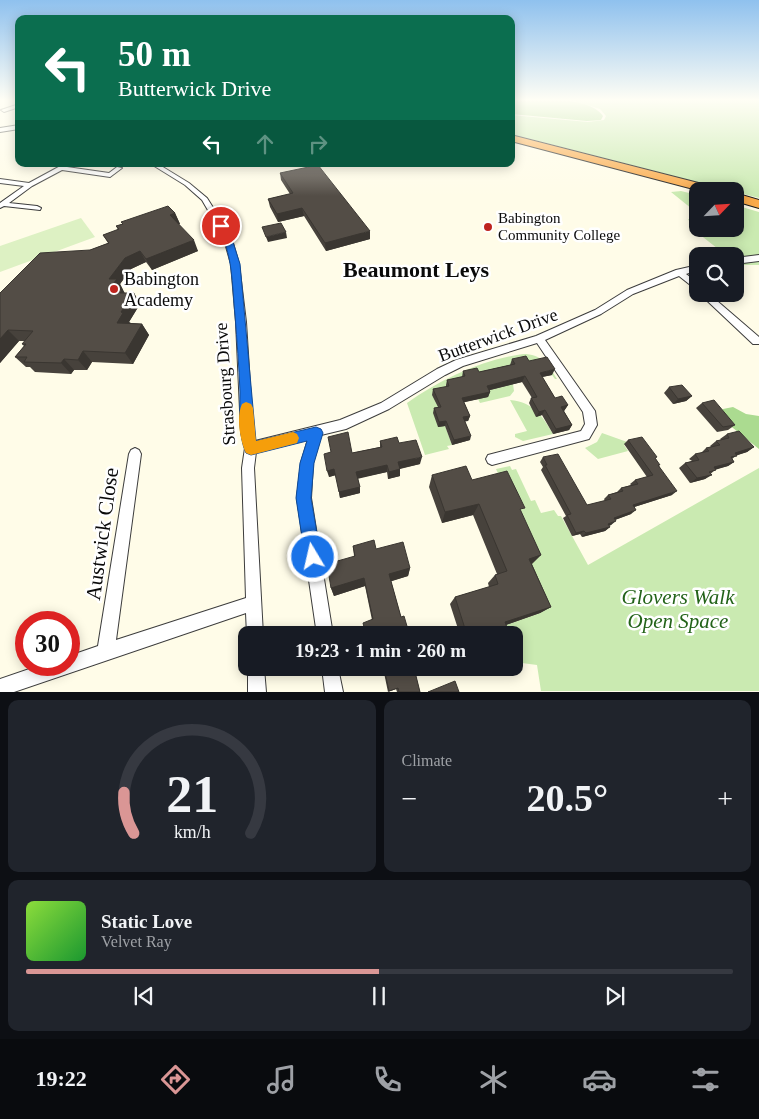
<!DOCTYPE html>
<meta charset="utf-8">
<style>
:root{--surface:#171b24;--page:#20242c;--text:#f1f3f6;--muted:#9ea1a6;--line:#363941;--accent:#da9695}
body{margin:0;font-family:"Times New Roman",serif;background:var(--page);color:var(--text);height:100vh;display:flex;flex-direction:column;font-size:19px;white-space:nowrap}
*{box-sizing:border-box;margin:0}
p{font-size:16px;color:var(--muted)}
.icon{flex:none;width:28px;height:28px;fill:none;stroke:currentColor;stroke-width:2;stroke-linecap:round;stroke-linejoin:round}
.map{position:relative;height:692px;overflow:hidden}
.side{display:flex;flex-direction:column;gap:8px;padding:8px;background:#0d0f14;flex:1}
.side>*{flex:none}
.hud{position:absolute;left:15px;top:15px;width:500px;height:152px;border-radius:10px;box-shadow:0 2px 12px #0003;background:#0b6e4f;color:#fff;overflow:hidden}
.needle{width:32px;rotate:65deg}
.tools{position:absolute;left:689px;top:182px;display:grid;gap:10px}
.tools a{display:grid;place-items:center;width:55px;height:55px;border-radius:10px;background:var(--surface);box-shadow:0 2px 12px #0003;font-size:25px}
.speed{position:absolute;left:15px;top:611px;display:flex;gap:10px;font-size:25px;font-weight:700;text-align:center}
.speed>*{display:grid;place-content:center;width:65px;height:65px;border-radius:50%;background:var(--surface);box-shadow:0 2px 12px #0003;line-height:1}
.speed .limit{border:8px solid #d22;background:#fff;color:#111}
.pin{position:absolute;display:grid;place-items:center;width:42px;height:42px;color:#fff;margin:-21px;border:2px solid #fff;border-radius:50%;box-shadow:0 1px 5px #0007}
.me{position:absolute;width:55px;margin:-28px;rotate:351deg;stroke-linejoin:round;filter:drop-shadow(0 0 4px #0008)}
.turn{display:flex;align-items:center;gap:18px;height:105px;padding:0 20px;font-size:22px}
.turn .icon{width:65px;height:65px;stroke-width:2.5}
.turn b{display:block;font-size:35px;line-height:42px}
.lanes{display:flex;align-items:center;height:48px;padding:0 20px;background:#0003;justify-content:center;gap:25px;direction:ltr}
.lanes .off{opacity:.35}
.big{font-size:38px;font-weight:600;line-height:1.1}
.side .widget{flex:1;display:flex;flex-direction:column;justify-content:center;gap:8px;min-width:0;padding:0 18px;border-radius:10px;background:var(--page)}
.side .dial{align-items:center;gap:0}
.dial svg{height:130px;overflow:visible;fill:none;stroke:var(--line);stroke-width:7;stroke-linecap:round;text-anchor:middle}
.dial text{fill:var(--text);stroke:none}
.song{display:flex;align-items:center;gap:15px}
.cover{width:60px;height:60px;border-radius:8px;background:linear-gradient(135deg,hsl(90 70% 55%),hsl(130 70% 35%))}
.played{height:5px;border-radius:2px;background:linear-gradient(90deg,var(--accent) 50%,var(--line) 50%)}
.keys{display:flex;justify-content:space-around;direction:ltr}
.heat{display:flex;justify-content:space-between;align-items:center;font-size:28px;direction:ltr}
.side .tiles{flex:1;display:grid;gap:8px;grid-template-columns:1fr 1fr}
.widget:last-child{grid-column:span 2}
.trip{position:absolute;left:238px;top:626px;width:285px;height:50px;border-radius:10px;background:var(--surface);box-shadow:0 2px 12px #0003;font-weight:600;line-height:50px;text-align:center}
.menu{display:flex;height:80px;justify-content:space-around;align-items:center;background:#090b0e;color:var(--muted)}
.menu .icon{width:35px;height:35px}
.menu .current{color:var(--accent)}
.menu b{font-size:22px;color:var(--text)}
.map>svg:first-child{display:block}
</style>
<div class="map">
<svg width="759" height="692" viewBox="0 0 759 692">
<rect width="100%" height="100%" fill="#fffce8"/>
<path fill="#caeab1" d="M568 99H759V198L511 134V115L588 122 604 120 606 116 600 109Z
M681 191 697 195V213L671 192Z
M735 205 759 212V265H738L735 263V256H727L694 230 688 219H697L698 229H735Z
M523 354C541 354 548 364 557 379H555L552 375 511 365 462 377 446 386 448 391 440 412 452 445 447 446 449 449 425 455 407 403C441 379 481 360 523 354Z
M513 384 514 391 510 396 480 403 478 399 488 397V386L490 390Z
M510 400C533 402 542 415 553 434L523 441 515 437V434L527 431Z
M602 433 630 443 624 445 628 451 598 459 585 448 597 442Z
M510 466 512 470 516 469 531 501 535 500 541 513 554 510 558 516H561L588 565 759 468V691H541L537 665 522 663 516 659 514 635H507L503 626 540 613 501 480 496 469Z"/>
<path fill="#abdb90" d="M511 99C534 99 589 95 603 116L601 120 587 121 511 114Z
M733 407 746 414 759 416V449L717 415 723 409Z"/>
<path fill="#ddf1c3" d="M81 218 95 237 0 272V246Z"/>
<g fill="none" stroke-linecap="round" stroke-linejoin="round">
<g stroke="#3d3d3d" stroke-width="2">
<path id="street" d="M19 104V107L4 112 1 110Z
M19 125V129L0 132V128Z
M64 164H71L67 167 109 173 117 167 122 168 110 177 62 170 32 186 9 203 37 206 41 208 40 210 4 206 0 208V203L24 186 0 183V179L29 183Z
M151 164H158L189 183 207 198 231 236 239 264 246 322 253 432 255 441 340 420 381 403 437 369 456 360 536 336 595 310 627 290 676 270 698 265V270L686 274 698 283V291L679 276 633 294 601 314 545 340 595 411 597 425 589 439 492 465 488 463 486 459 488 455 581 431 585 424 583 412 537 343 463 366 445 375 389 409 346 429 321 435 313 463 311 498 333 635H317L297 498 301 463 308 439 256 452 254 468 263 635H247L246 613 14 692H0V679L41 665H69V656L98 646 129 454 131 450 135 448 139 450 141 454 116 640 246 598 242 468 245 448 241 432 236 322 231 264 223 236 202 200 185 185Z
M759 255V261L735 264V258Z
M700 294H709L759 337V344H753Z
M248 668H264L266 692H248Z
M322 668H338L343 692H325Z"/>
</g>
<g stroke="#1b1b1b" stroke-width="2">
<path id="highway" d="M511 135 718 188 720 191H701L511 141Z
M735 193 759 200V208L735 201Z"/>
</g>
<use href="#street" fill="#fff" fill-rule="evenodd"/>
<use href="#highway" fill="#faaa4a" fill-rule="evenodd"/>
</g>
<path fill="#47423c" d="M280 173 370 239 326 251 304 216 278 222 270 207 268 199 290 194 281 180Z
M175 213 180 224H178L198 251 152 270 146 262 131 269 120 284 123 290V291L124 293H134L140 304 129 322 130 323 142 324 149 335 133 364 92 362 87 370H74L71 374 35 372 30 367H26L15 357 24 346 22 344 25 341H19L0 363V293L90 250 108 243 103 235 118 230 116 226 122 224Z
M512 359 529 361 552 375 542 377 555 398 568 405 564 411 572 425 569 430 553 434 542 415 536 417 529 403 531 398H532L522 382 490 390V392L488 397 464 402 470 416 468 421H465L470 440 452 445 445 426 438 427 433 413 434 408 438 407 432 395 433 389 446 387V385L447 380 462 377 463 371 479 372 510 365Z
M669 387 692 396 686 401 673 404 664 393Z
M702 403 735 425 728 430 717 432 696 408Z
M727 434 754 447 747 452 737 455 732 459 734 462 728 466 716 469 705 479 690 483 679 468 685 463 692 461 689 459 695 454 701 453 706 448 711 447 710 446 716 441 721 440 720 439Z
M628 440 656 459 672 495 634 507 631 514 615 520 611 525 609 526 610 527 605 531 582 537 580 534 572 536 563 518 566 516 541 470 543 467 540 462 543 457 587 505 605 501 604 499 608 495 617 492 621 488 631 485 630 484 635 480 647 477 624 444Z
M380 441 399 443 420 464 400 469V476L388 479 387 472 358 478 360 493 340 498 336 475 329 477 331 452 352 453 380 447Z
M432 475 472 480 521 513 541 555 532 564 551 607 540 613 506 625 509 633 505 635H460L450 604 455 597 489 587 488 583 495 575 497 574 473 515 442 523 429 487Z
M353 546 376 549 410 568 408 576 391 581 401 617 409 633 408 635H366L372 620 365 586 334 596 331 588 354 556Z
M383 668H414L420 692H397L396 689 388 692Z"/>
<path fill="#3a3631" d="M302 208 304 216 278 222 277 214Z
M175 213 180 224 174 226 170 215Z
M370 231V239L326 251 325 243Z
M286 232 287 238 268 242 266 237Z
M194 240 198 251 152 270 146 259Z
M140 251 146 262 131 269 120 284 129 301 134 293 140 304 129 322 131 323H117L109 289V279L125 258Z
M142 324 149 335 133 364 125 353Z
M8 330 19 341 0 363V339Z
M83 351 92 362 87 370 78 360Z
M64 359 74 370 71 374 61 363Z
M555 369 552 375 537 378 540 373Z
M525 376 522 382 486 391 487 386Z
M490 392 488 397 461 403 462 398Z
M692 396 686 401 673 404 678 399Z
M568 405 564 411 558 412 561 407Z
M545 410 542 415 536 417 539 412Z
M470 416 468 421 462 422 463 417Z
M446 421 445 426 438 427 439 422Z
M572 425 569 430 553 434 556 429Z
M471 436 470 440 452 445 454 440Z
M754 447 747 452 729 458 735 453Z
M422 457 420 464 398 469V462Z
M734 462 728 466 708 472 714 467Z
M387 465V472L357 479 356 472Z
M334 469 336 475 329 477 327 471Z
M400 469V476L388 479 389 472Z
M712 475 705 479 690 483 697 478Z
M360 487V493L340 498 339 492Z
M677 491 672 495 628 509 633 505Z
M479 504 473 515 442 523 445 512Z
M636 510 631 514 609 522 614 518Z
M616 521 611 525 603 527 608 524Z
M610 527 605 531 582 537 586 533Z
M584 531 580 534 572 536 576 533Z
M541 555 531 564 529 559Z
M410 568 408 576 389 582V574Z
M364 578 365 586 334 596 331 588Z
M551 607 540 613 497 628 505 622Z"/>
<path fill="#534d46" stroke="#3a3631" d="M318 165 370 231 325 243 302 208 277 214 268 199 293 193 280 173Z
M168 206 175 213 170 215 194 240 146 259 140 251 125 258 109 279H117L109 289 122 290 120 293H134L121 312 123 313 117 323 142 324 125 353 83 351 78 360 64 359 61 363 24 362 27 357H15L26 344H22L33 331 8 330 0 339V293L40 253 90 250 109 243 103 235 119 229 116 226 123 224 121 222Z
M281 223 286 232 266 237 262 227Z
M526 356 529 361 547 357 555 369 540 373 555 398 562 396 568 405 561 407 572 425 556 429 545 410 539 412 531 398 537 397 525 376 487 386 490 392 462 398 470 416 463 417 471 436 454 440 446 421 439 422 434 408 441 407 433 389 449 386 447 380 465 376 463 371 477 368 479 372 515 364 512 359Z
M682 385 692 396 678 399 669 387Z
M714 400 735 425 723 427 702 403Z
M739 431 754 447 735 453 737 456 731 457 734 462 714 467 716 470 709 472 712 475 697 478 685 463 699 460 695 454 709 451 706 448 720 445 716 441 729 438 727 434Z
M348 432 352 453 382 447 380 441 397 437 399 443 416 440 422 457 398 462 400 469 389 472 387 465 356 472 360 487 339 492 334 469 327 471 324 454 331 452 328 437Z
M642 437 657 457 655 458 660 465H658L677 491 633 505 636 510 614 518 616 521 608 524 610 527 586 533 584 531 576 533 567 515 571 514 545 465H547L543 457 558 454 587 505 611 499 608 495 623 491 621 488 638 484 635 480 653 475 628 440Z
M466 466 472 480 507 471 525 508 520 509 541 555 529 559 551 607 505 622 509 633 502 635H467L455 597 498 584 495 575 507 571 479 504 445 512 432 475Z
M374 540 376 549 403 542 410 568 389 574 401 617 404 616 409 633 405 634V635H366L363 623 373 619 364 578 331 588 327 564 355 556 353 546Z
M384 668H414L420 692H399L398 688 389 691Z
M455 681 459 692H428Z"/>
<linearGradient id="sky" x2="0" y2="1"><stop stop-color="#8fc1ee"/><stop offset="0.51" stop-color="#fffef5"/><stop offset="1" stop-color="#fffef5" stop-opacity="0"/></linearGradient>
<rect width="759" height="196" fill="url(#sky)"/>
<path fill="#1a73e8" stroke="#114b97" d="M218 224H224L231 236 240 264 256 441 316 427 321 429 323 433 314 463 311 498 321 557 319 563 313 565 307 563 305 557 296 498 300 463 307 441 251 455 246 453C238 435 240 412 240 392 239 366 237 341 235 315 232 285 233 252 217 226Z"/>
<path fill="#f59e0b" d="M246 402 251 404 253 408 256 441 293 432 297 434 299 438 297 443 251 455 246 453C240 441 236 416 242 404Z"/>
<g fill="#be241e" stroke="#fff" stroke-width="2">
<circle cx="488" cy="227" r="5"/>
<circle cx="114" cy="289" r="5"/>
</g>
<g text-anchor="middle" stroke-width="5" stroke-linejoin="round" paint-order="stroke">
<g font-size="15" fill="#0a0a0a" stroke="#fff" text-anchor="start">
<text x="498" y="223">Babington<tspan x="498" dy="17">Community College</tspan></text>
</g>
<g font-size="18" fill="#0a0a0a" stroke="#fff" text-anchor="start">
<text x="124" y="285">Babington<tspan x="124" dy="21">Academy</tspan></text>
</g>
<g font-size="18" fill="#0a0a0a" stroke="#fff">
<text transform="translate(498 335) rotate(-20)" y="6">Butterwick Drive</text>
<text transform="translate(225 384) rotate(-94)" y="6">Strasbourg Drive</text>
</g>
<g font-size="21" fill="#0a0a0a" stroke="#fff">
<text transform="translate(102 534) rotate(-82)" y="7">Austwick Close</text>
</g>
<g font-size="21" font-style="italic" fill="#236319" stroke="#fff">
<text x="678" y="604">Glovers Walk<tspan x="678" dy="24">Open Space</tspan></text>
</g>
<g font-size="22" font-weight="bold" fill="#0a0a0a" stroke="#fff">
<text x="416" y="277">Beaumont Leys</text>
</g>
</g>
</svg>
<div class="tools">
<a><svg class="needle" viewBox="-14 -14 28 28"><path d="M0-13l5 13h-10z" fill="#e53935"/><path d="M0 13l5-13h-10z" fill="#9ea1a6"/></svg></a>
<a><svg class="icon" aria-label="search" viewBox="0 0 24 24"><circle cx="10" cy="10" r="6"/><path d="M15 15l6 6"/></svg></a>
</div>
<div class="speed"><div class="limit">30</div></div>
<div class="pin" style="left:221px;top:226px;background:#d93025"><svg class="icon" aria-label="arrive" viewBox="0 0 24 24"><path d="M6 21V4h12l-3 4 3 4H6"/></svg></div>
<svg class="me" style="left:313px;top:557px" viewBox="-20 -20 40 40"><circle r="17" fill="#1a73e8" stroke="#fff" stroke-width="3"/><path d="M0-11L8 9 0 5-8 9z" fill="#fff"/></svg>
<div class="trip">19:23 · 1 min · 260 m</div>
<div class="hud">
<div class="turn"><svg class="icon" aria-label="left" viewBox="0 0 24 24"><path d="M17 20v-9H6M10 6l-5 5 5 5"/></svg><div><b>50 m</b>Butterwick Drive</div></div>
<div class="lanes"><svg class="icon" aria-label="left" viewBox="0 0 24 24"><path d="M17 20v-9H6M10 6l-5 5 5 5"/></svg><svg class="icon off" aria-label="ahead" viewBox="0 0 24 24"><path d="M12 20V5M6 11l6-6 6 6"/></svg><svg class="icon off" aria-label="right" viewBox="0 0 24 24"><path d="M7 20v-9h11M14 6l5 5-5 5"/></svg></div>
</div>
</div>
<section class="side">
<div class="tiles">
<div class="widget dial"><svg viewBox="0 0 100 80">
<path d="M14 69A42 42 0 1 1 86 69"/>
<path d="M14 69A42 42 0 0 1 8 44" stroke="#da9695"/>
<text x="50" y="56" font-size="32" font-weight="700">21</text>
<text x="50" y="72" font-size="11">km/h</text>
</svg></div>
<div class="widget"><p>Climate</p>
<div class="heat"><a>−</a><b class="big">20.5°</b><a>+</a></div>
</div>
<div class="widget">
<div class="song"><i class="cover"></i><div><b>Static Love</b><p>Velvet Ray</p></div></div>
<div class="played"></div>
<div class="keys"><svg class="icon" aria-label="previous" viewBox="0 0 24 24"><path d="M18 5L8 12l10 7zM5 5v14"/></svg><svg class="icon" aria-label="pause" viewBox="0 0 24 24"><path d="M8 5v14M16 5v14"/></svg><svg class="icon" aria-label="next" viewBox="0 0 24 24"><path d="M6 5l10 7-10 7zM19 5v14"/></svg></div>
</div>
</div>
</section>
<nav class="menu">
<b>19:22</b>
<svg class="icon current" aria-label="directions" viewBox="0 0 24 24"><path d="M12 3l9 9-9 9-9-9zM9 14v-3h6M13 9l2 2-2 2"/></svg>
<svg class="icon" aria-label="music" viewBox="0 0 24 24"><path d="M9 18V5l10-2v13"/><circle cx="6" cy="18" r="3"/><circle cx="16" cy="16" r="3"/></svg>
<svg class="icon" aria-label="phone" viewBox="0 0 24 24"><path d="M5 4h4l2 5-3 2q2 4 5 5l2-3 5 2v4C11 20 4 13 5 4z"/></svg>
<svg class="icon" aria-label="climate" viewBox="0 0 24 24"><path d="M12 3v18M4 7l16 10M4 17L20 7"/></svg>
<svg class="icon" aria-label="car" viewBox="0 0 24 24"><path d="M5 17H2v-5l4-1 3-4h7l3 4 3 1v5h-3M9 17h6M6 11h13"/><circle cx="7" cy="17" r="2"/><circle cx="17" cy="17" r="2"/></svg>
<svg class="icon" aria-label="filters" viewBox="0 0 24 24"><path d="M4 7h16M4 17h16"/><circle cx="9" cy="7" r="2"/><circle cx="15" cy="17" r="2"/></svg>
</nav>
